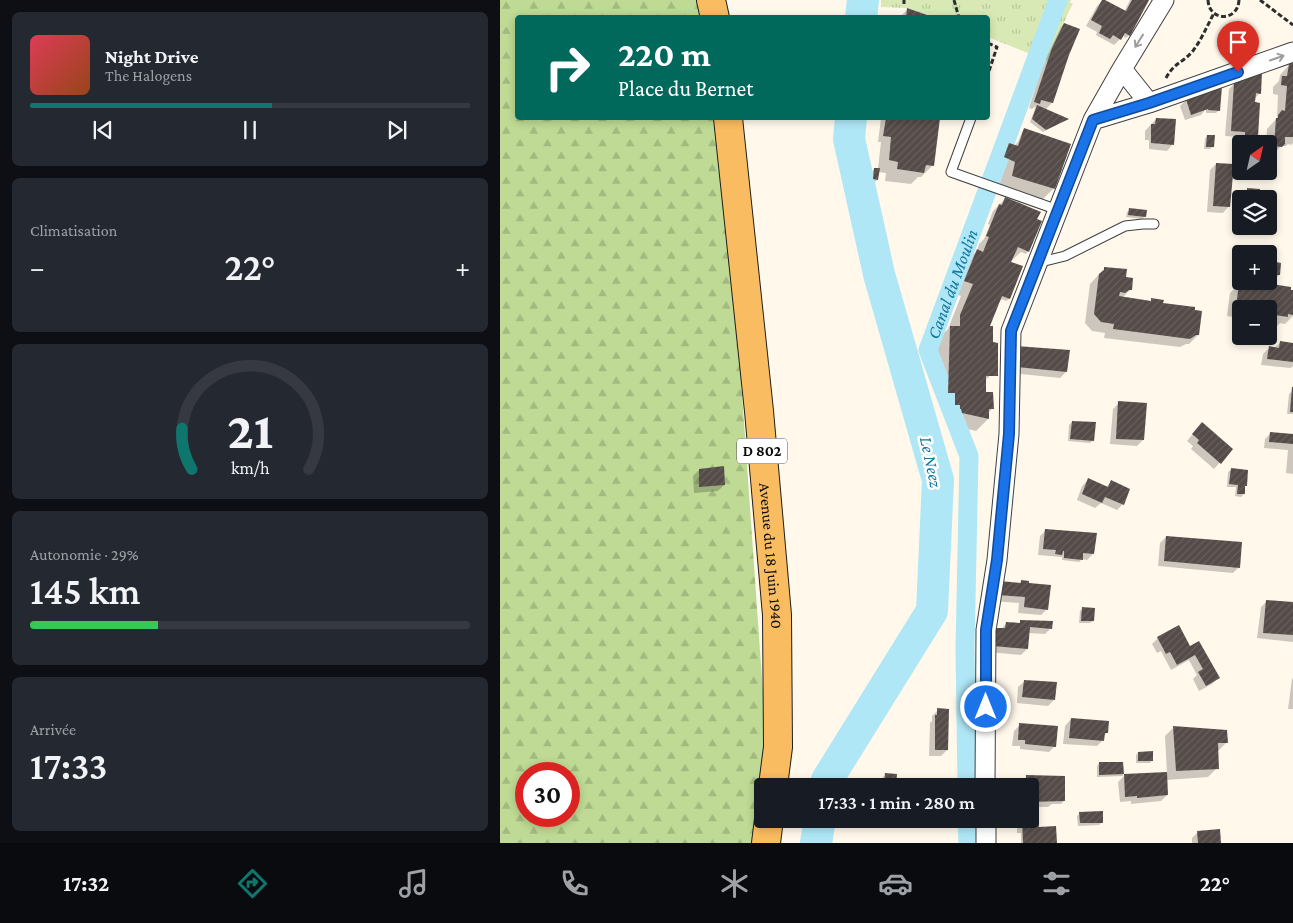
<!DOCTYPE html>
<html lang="fr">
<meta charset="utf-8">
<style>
:root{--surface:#171b24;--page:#242831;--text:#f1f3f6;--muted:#9ea1a6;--line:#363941;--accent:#0f766e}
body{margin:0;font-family:"Crimson Pro",serif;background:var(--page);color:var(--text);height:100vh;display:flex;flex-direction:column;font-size:19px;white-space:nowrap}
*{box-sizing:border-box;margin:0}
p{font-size:16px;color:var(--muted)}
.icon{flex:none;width:28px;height:28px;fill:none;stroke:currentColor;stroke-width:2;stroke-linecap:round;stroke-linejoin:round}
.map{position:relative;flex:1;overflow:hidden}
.panel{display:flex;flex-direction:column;gap:12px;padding:12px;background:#0d0f14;width:500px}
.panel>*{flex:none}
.guide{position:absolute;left:15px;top:15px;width:475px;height:105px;border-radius:5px;box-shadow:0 2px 8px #0003;background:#00695c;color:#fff;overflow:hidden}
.needle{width:32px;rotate:34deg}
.tools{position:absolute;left:732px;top:135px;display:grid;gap:10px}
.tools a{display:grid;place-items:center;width:45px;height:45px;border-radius:5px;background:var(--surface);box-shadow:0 2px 8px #0003;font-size:25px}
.speed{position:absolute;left:15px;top:762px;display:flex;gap:10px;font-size:25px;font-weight:700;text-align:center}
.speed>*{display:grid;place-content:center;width:65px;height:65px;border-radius:50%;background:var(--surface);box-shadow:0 2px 8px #0003;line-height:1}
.speed .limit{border:8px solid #d22;background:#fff;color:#111}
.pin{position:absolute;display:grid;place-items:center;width:42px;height:42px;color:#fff;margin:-51px -21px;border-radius:50% 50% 50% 0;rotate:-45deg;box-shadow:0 0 5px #0007}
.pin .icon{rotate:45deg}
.me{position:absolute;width:55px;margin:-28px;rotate:0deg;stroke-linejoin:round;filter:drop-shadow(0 0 4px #0008)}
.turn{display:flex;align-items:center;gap:18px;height:105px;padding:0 20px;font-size:22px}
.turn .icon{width:65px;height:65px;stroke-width:2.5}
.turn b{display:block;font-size:35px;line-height:42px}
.big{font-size:38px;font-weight:600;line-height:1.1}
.panel .widget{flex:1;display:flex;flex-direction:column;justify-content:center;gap:8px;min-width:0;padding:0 18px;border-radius:8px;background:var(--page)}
.panel .dial{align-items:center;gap:0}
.dial svg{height:130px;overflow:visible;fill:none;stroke:var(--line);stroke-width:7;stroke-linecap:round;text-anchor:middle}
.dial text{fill:var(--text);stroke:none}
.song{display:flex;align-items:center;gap:15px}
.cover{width:60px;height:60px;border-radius:8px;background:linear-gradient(135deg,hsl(350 70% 55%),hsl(20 70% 35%))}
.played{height:5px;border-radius:2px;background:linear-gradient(90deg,var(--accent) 55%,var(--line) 55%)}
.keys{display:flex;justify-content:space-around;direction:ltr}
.heat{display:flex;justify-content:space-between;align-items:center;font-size:28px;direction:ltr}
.charge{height:8px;border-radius:4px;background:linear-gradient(90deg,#34c759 29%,var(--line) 0)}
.trip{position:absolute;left:254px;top:778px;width:285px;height:50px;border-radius:5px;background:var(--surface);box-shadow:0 2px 8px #0003;font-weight:600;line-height:50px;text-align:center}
.menu{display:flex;height:80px;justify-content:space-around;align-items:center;background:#090b0e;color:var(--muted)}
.menu .icon{width:35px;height:35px}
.menu .current{color:var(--accent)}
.menu b{font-size:22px;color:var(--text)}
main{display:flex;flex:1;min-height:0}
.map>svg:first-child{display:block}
</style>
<main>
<section class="panel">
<div class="widget">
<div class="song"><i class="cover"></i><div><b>Night Drive</b><p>The Halogens</p></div></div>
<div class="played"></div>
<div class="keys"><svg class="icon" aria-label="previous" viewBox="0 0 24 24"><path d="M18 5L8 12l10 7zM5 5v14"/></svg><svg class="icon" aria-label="pause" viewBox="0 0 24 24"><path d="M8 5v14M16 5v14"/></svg><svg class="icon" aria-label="next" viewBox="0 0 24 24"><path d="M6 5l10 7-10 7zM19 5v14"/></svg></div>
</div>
<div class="widget"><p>Climatisation</p>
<div class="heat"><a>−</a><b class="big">22°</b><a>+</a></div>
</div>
<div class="widget dial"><svg viewBox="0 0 100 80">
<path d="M14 69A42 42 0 1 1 86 69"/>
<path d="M14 69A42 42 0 0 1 8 44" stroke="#0f766e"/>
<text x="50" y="56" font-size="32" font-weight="700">21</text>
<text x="50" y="72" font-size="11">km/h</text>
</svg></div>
<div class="widget"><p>Autonomie · 29%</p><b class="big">145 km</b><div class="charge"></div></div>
<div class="widget"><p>Arrivée</p><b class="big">17:33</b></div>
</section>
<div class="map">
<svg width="793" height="843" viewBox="0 0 793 843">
<defs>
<pattern id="forest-firs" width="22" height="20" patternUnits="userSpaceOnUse" patternTransform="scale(1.25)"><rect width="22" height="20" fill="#beda94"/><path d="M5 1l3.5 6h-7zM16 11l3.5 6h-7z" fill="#a2ba7e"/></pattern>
<pattern id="park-tufts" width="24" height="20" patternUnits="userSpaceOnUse" patternTransform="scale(1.25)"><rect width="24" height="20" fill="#d8e9b5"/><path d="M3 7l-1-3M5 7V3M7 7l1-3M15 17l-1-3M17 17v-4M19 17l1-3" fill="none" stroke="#b8c79a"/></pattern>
<pattern id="building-hatch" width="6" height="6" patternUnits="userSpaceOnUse" patternTransform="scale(1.25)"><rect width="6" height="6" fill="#554b48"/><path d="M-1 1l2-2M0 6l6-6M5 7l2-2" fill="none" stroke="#68605e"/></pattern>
</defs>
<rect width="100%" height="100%" fill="#fff8eb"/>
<path fill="url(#forest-firs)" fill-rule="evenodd" d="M0 0H199L201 17 18 18V118H216L230 222 260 651 270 786H262V819L275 843H0ZM26 774H69V816H26Z"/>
<path fill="url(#park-tufts)" d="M381 0H571L570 3H573L552 48 548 61 488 37V18L434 17 407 8 381 7Z"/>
<path fill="#0003" d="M603 0 624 12 630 0H648L629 35 626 38 623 36 614 45 596 35 597 32 586 26 597 6Z
M407 10 430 18H399Z
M564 24 568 54 552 103 545 110 567 119 543 132 530 122 536 106 532 109 529 108 546 55 549 52 561 27Z
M793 64V143L791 145 788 144 786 146H781L771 156 769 155V144H766L767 129 777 118 778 95 773 94V87L779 81 780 75 789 65Z
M735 83 760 93 754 99 756 138 762 144H743L744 141H740V137L725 136 729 89Z
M686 100 718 111 716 113H706V109L701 115 685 120 680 106Z
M381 118H439L433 165 421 177H418L411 184 385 181 386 173 378 172 377 180 375 182H371L372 172 375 169H378L381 142H378Z
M656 119 673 144 667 151 649 149V140H645V131Z
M524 129 554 188 536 206 496 193 502 160 506 147 509 144 514 146 518 142 522 132Z
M707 136 713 146 710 149H704L705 139Z
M716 164 729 206 723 213 707 212 710 170Z
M747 190 758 199H744L745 192Z
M505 199 534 225 528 251 526 254 521 252 510 262 509 299 506 301 502 299 497 304 488 327 492 344 497 376H496V375H490L488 378 495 377 487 378 484 381 485 394 492 409 488 413V419L476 431 450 425 449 421H448V396H437L438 339 448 329 461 296 453 293 456 285 464 277 466 272 462 270 465 263 477 251 479 244 484 239 490 225 488 224 493 211Z
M630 209 645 216 642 219 626 217 627 212Z
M769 255 776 256 775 263 779 275 769 285 793 291V316L785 324 780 323 777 326 769 325V309H741V321L735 320V317L727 316 730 293 737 286 739 270 741 268V281H769Z
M605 268 625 278 631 289 622 298 650 302 652 300 662 304 698 335 689 344H686L680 347 604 338 605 333 592 331 585 323 590 284Z
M780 343 793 344V366L791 368 761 365 763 354 769 348H774Z
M511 353 566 372 560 378 512 373Z
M792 391H793V414H787L789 394Z
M619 403 643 440 637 446 610 444 613 409Z
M572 422 593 440 590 443 568 441 569 425Z
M696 430 732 449 714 469 691 449 693 446 687 441Z
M771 433 793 435V474L786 473 788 450 764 448 765 439Z
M199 470 224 485 218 491 194 493 193 476Z
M731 470 746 485 744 487V494L741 497 735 496 736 487H727L728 472Z
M588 480 606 487 611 482 623 504 617 510 601 503 595 508 577 500 582 486Z
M546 530 593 554 587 560 582 559 579 562 562 560V557L538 555 540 536Z
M666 537 739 567 733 573 658 566 660 543Z
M521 581 547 609 541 615 518 613 519 603 493 601 494 588 519 584Z
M767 601 793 604V642L757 638 761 607Z
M583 608 593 621 590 623H579L580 611Z
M521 621 551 628 545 634 528 633 527 649 521 655 488 652 501 629 507 623 518 624Z
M658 638 690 648 718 678 712 684 699 691 693 679 697 675 689 660 671 670 661 651 657 653 652 644Z
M793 678V709H788L792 679Z
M525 681 554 700 548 706 517 703 518 687Z
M438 710 447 750 441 756H429L430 723 432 721V716Z
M571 719 607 733 604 735 603 740 597 746 563 744 565 726Z
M520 725 555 746 549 752 520 749V746H512L514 731Z
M674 727 727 742 718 751 717 768 708 777 666 780 667 795 661 801 631 804V801L620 802 618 782 624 776 597 777V766L599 763H622L623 776 667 773 665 736Z
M638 753 652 760 650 763H636V755Z
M386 775 395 776 394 786H382L383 777Z
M527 776 564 801 561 804H552L548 807H530V786H524V779Z
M580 813 602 822 599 825 578 826 577 816Z
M530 815 538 828 556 843H521V833H517V827L520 824V819H530Z
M698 832 720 843H692V838Z"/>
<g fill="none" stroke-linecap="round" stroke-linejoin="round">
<g stroke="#afe7f6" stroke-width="19">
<path id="s1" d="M467 786 465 648 469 456 428 350 558 0"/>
<path d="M467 819 468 843"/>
</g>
<path stroke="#afe7f6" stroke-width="32" d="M361 18 363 0
M326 786 327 780 432 611 438 480 379 274 349 139 351 118
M316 843 320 819"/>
</g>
<path fill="url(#building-hatch)" d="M602 0H605L626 11 632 0H649L630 36 625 33 621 40 613 35 610 39 599 33 602 26 591 20Z
M407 8 433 17V18H406Z
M564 23 580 29 569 55 553 103 541 100 540 104 534 102 552 48Z
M793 63V137H785V144L782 147 774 146 776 118H778V115L782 110 785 111 787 86 781 85 782 76H787L789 64Z
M762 72 761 94 756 93 755 102 760 103 758 137H763V144H748L749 136H745V132L731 131 734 82Z
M722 86 720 111 708 110V109L691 115 686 99Z
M537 105 569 119 546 130 532 119Z
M386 118H440L434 166 426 165 424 173 397 169 398 162 389 160 391 137 383 136Z
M656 118 676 119 674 145 651 143V124H655Z
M524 128 571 144 555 189 512 176 515 162 504 157 509 143 518 146Z
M707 135H715L714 147H706Z
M716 163 734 164 730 207 713 206Z
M374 168H380L378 180 373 179Z
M747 188 760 189 759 199H747Z
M505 197 541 212 537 219 542 221 529 252 518 247 511 262 523 266 510 299 502 296 490 326H493V342L498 343V376H486V392H493L494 409H489V419L462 413 461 409H460V405H455V393H448L450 326H460V315L473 284 464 281 477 249 483 252 489 237 486 236 499 204 502 205Z
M629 208 647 210 646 217 628 215Z
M769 254 777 255 776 262 781 263 780 275H777L773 278 769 277Z
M604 267 627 269 626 277 633 278 632 290H629L625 293 620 292 619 296 651 301V298L664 300 663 303 695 307V310L702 311 699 335H696L690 339 613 329 614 324 601 322 594 314 599 274 604 270Z
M745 281H766V283L791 287V290H793V315L788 314V317L769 314V309H744L736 307 739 283H745Z
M780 341 793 343V362L767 359 769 346 779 348Z
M516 346 570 350 567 372 517 367Z
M792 387H793V412H790Z
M618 401 647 403 644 440 616 439Z
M572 421 596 422 594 441 570 439Z
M702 422 733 449 721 464 697 443 699 440 692 434Z
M770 432 793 434V444L769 442Z
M224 466 225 485 199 487V469Z
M731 468 748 470 747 486H745V494H737L738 485 729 484Z
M588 478 608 487 611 480 630 489 624 505 605 497 602 503 582 494Z
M545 529 597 533 594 554 583 553V560L564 558V551H563L562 555 555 554 556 550 543 549Z
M666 536 742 542 740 568 664 561Z
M521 580 529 581V583L551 585 548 610 524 607 525 597 498 595 500 581 521 583Z
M766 600 793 602V635L763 633Z
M582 607 595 608 594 621H581Z
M520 620 553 621 552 629 530 627 528 649 493 646 495 628H505L506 622 520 623Z
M679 625 690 646 699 641 720 678 706 686 698 672 703 669 695 655 677 665 670 652 666 654 657 637Z
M524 680 557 682 555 700 522 697Z
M437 708 449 709 448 750H435V715H437Z
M571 718 609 721 608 733H605L604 741 569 738Z
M519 723 558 726 556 747 525 744V740H518Z
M673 726 727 730 728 743H718L719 769 676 771Z
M653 751V761H638V752Z
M599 762H623L624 774 599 775Z
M667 772 668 795 637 798V796L625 797 624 774Z
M385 773 397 774 396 786H384Z
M526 775 565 776V801L530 802V786H526Z
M603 811V823H580L579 812Z
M530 813H538L539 827 556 826 557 843H523L522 819H530Z
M720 829 721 843H698L697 831Z"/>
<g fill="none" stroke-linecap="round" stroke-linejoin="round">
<g stroke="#3f3f3f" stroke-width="11">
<path id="lane" d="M471 118 451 172 558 210
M537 263 565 256 625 226 643 224H654"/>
</g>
<g stroke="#3f3f3f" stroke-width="21">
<path id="street" d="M622 69 593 120 649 103 793 52
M649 103 622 69 664 0
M485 786 486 630 497 560 509 434 511 331 593 120
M486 819V843"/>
</g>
<g stroke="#1d1d1d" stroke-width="30">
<g id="primary">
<path d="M211 0 215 18"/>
<path id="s2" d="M228 118 259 411 277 615 278 747 273 786"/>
<path d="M266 843 269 819"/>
</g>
</g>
<path stroke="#2e2e2e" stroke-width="3" stroke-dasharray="5 2.5" stroke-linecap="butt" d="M454 0 459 18
M708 0C709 22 738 22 739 0
M760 0 793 25
M404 4V0
M488 43 497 47 488 74
M666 78C674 63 681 64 692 52 701 41 707 26 714 13"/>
<use href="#lane" stroke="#fff" stroke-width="9"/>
<use href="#street" stroke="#fff" stroke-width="19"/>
<use href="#primary" stroke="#fabc60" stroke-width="28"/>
</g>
<defs><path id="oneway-shaft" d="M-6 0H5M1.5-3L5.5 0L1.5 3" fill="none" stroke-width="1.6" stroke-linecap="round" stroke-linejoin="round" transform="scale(1.25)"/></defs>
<g stroke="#9e9e9e">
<use href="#oneway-shaft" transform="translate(639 41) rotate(122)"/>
<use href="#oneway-shaft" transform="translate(777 58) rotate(-19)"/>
</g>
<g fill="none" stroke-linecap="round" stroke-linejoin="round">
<g stroke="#114b97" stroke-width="12">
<path id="route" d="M486 707V630L497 560 509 434 511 331 593 120 649 103 738 72"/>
</g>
<use href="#route" stroke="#1a73e8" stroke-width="9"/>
</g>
<g text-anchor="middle" stroke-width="5" stroke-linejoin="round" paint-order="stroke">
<rect fill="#fff" stroke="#555" stroke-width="1" x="237" y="438.5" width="50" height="25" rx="4"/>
<g font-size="15" font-weight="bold" fill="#0c0c0c">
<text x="262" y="456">D 802</text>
</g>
<g font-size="16" fill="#0c0c0c" stroke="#fff">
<text dy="6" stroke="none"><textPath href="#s2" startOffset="440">Avenue du 18 Juin 1940</textPath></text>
</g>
<g font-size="18" font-style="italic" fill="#15789e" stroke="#fff">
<text dy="6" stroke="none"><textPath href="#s1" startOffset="514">Canal du Moulin</textPath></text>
<text transform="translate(431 462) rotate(78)" y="6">Le Neez</text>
</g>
</g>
</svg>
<div class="tools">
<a><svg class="needle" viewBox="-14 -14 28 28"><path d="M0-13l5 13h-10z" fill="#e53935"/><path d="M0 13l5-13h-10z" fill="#9ea1a6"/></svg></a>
<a><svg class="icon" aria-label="layers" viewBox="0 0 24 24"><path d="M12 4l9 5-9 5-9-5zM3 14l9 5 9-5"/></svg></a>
<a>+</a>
<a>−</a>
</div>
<div class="speed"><div class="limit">30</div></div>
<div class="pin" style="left:738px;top:72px;background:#d93025"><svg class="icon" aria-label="arrive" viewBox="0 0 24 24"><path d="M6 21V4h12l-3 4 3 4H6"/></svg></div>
<svg class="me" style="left:486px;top:707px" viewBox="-20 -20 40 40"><circle r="17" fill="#1a73e8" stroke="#fff" stroke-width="3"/><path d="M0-11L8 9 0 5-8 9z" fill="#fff"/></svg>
<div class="trip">17:33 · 1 min · 280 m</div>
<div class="guide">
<div class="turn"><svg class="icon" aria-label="right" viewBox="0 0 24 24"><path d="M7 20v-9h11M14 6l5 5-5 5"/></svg><div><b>220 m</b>Place du Bernet</div></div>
</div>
</div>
</main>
<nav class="menu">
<b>17:32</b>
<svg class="icon current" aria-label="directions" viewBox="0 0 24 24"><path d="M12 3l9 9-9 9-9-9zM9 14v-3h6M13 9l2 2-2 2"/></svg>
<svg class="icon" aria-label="music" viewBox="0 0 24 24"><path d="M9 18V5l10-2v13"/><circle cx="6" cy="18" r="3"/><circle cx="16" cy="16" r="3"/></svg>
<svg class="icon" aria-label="phone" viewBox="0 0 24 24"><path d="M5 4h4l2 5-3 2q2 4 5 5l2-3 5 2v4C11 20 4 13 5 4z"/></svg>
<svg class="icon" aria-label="climate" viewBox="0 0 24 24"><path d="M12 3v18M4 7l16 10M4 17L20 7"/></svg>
<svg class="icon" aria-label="car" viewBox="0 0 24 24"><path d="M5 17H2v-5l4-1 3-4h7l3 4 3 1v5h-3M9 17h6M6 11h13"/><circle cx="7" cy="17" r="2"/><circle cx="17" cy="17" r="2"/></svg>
<svg class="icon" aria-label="filters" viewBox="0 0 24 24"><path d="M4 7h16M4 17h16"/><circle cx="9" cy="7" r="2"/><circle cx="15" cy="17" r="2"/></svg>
<b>22°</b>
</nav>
